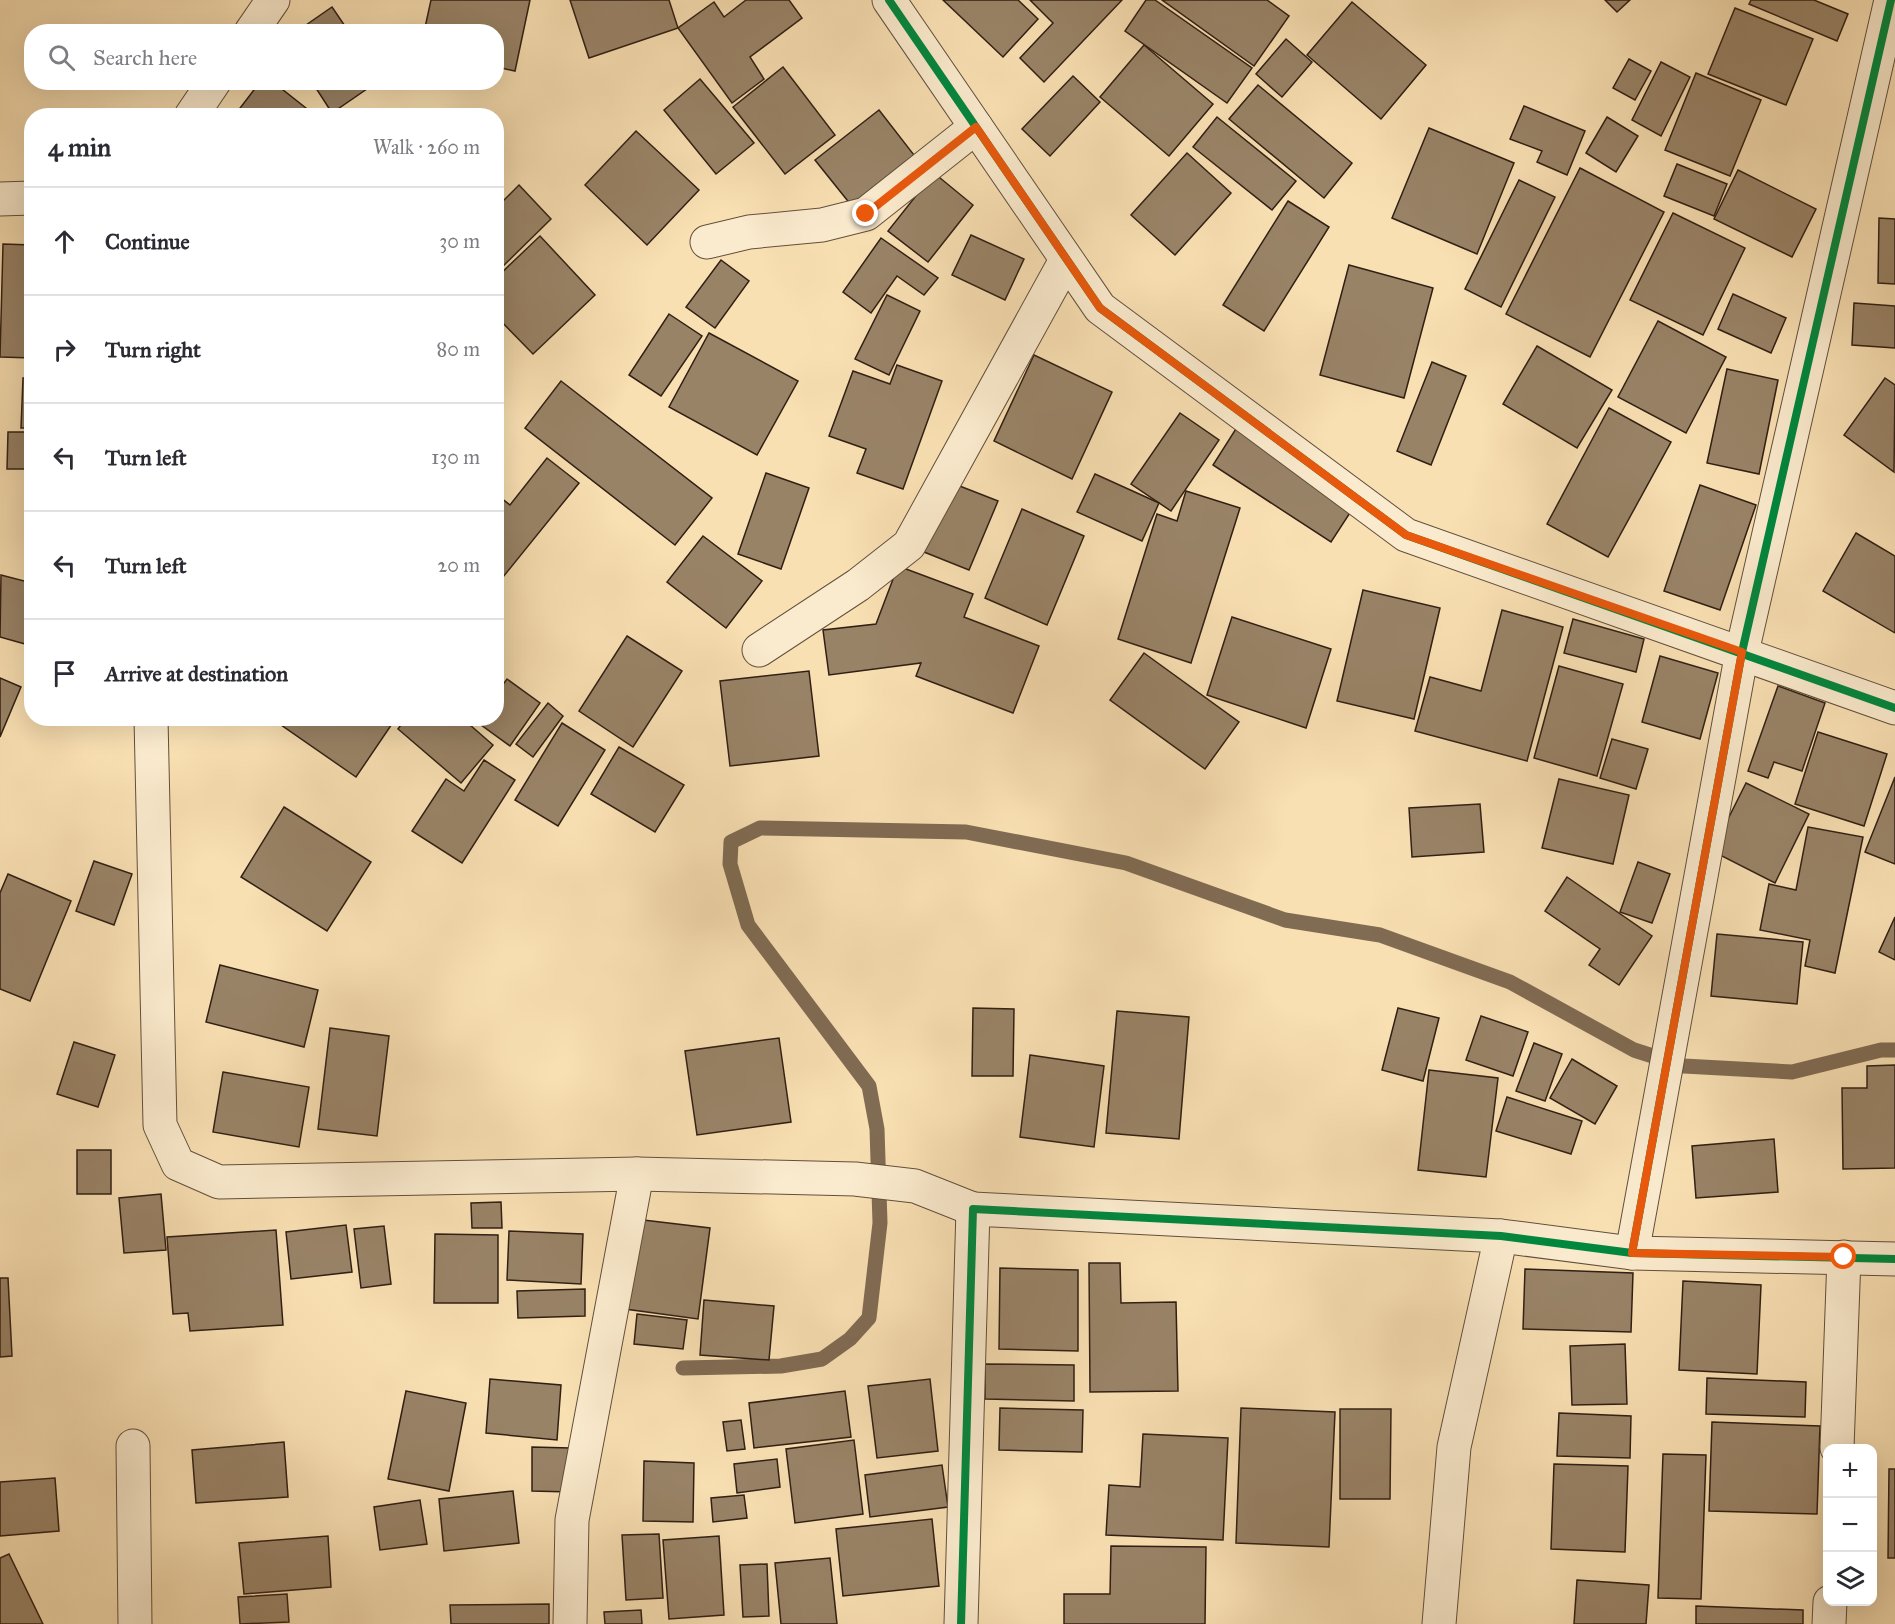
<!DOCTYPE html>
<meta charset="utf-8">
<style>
body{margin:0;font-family:"IM FELL Great Primer",serif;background:#f7f7f7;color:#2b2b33}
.controls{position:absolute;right:18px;bottom:18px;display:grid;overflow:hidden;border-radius:12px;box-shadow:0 6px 24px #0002}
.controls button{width:54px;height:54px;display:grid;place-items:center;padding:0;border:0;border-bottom:2px solid #e1e1e2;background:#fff;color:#2b2b33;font:30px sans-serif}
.stop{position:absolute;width:18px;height:18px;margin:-14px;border:4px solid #ea580c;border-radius:50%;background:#fff}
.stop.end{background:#ea580c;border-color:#fff;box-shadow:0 2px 6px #0008}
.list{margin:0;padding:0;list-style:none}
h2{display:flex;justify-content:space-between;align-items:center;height:78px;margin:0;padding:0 24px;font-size:26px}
h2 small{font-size:20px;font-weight:400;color:#7c7c81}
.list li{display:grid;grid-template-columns:39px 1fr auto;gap:18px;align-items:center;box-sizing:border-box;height:108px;padding:0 24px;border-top:2px solid #e1e1e2}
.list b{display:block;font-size:22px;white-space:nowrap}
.list em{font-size:20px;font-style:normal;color:#7c7c81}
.icon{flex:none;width:33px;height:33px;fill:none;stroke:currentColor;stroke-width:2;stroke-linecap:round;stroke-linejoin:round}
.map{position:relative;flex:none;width:1895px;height:1624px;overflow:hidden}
.search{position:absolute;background:#fff;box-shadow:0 6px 24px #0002;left:24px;top:24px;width:480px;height:66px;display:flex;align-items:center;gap:15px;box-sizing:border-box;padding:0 21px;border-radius:24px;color:#7c7c81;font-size:22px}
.panel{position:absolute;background:#fff;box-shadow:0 6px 24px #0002;left:24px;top:108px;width:480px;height:618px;border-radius:24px}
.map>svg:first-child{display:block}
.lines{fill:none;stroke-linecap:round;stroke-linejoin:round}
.stream{stroke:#806b53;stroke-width:15}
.building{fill:#998367;stroke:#301f14;stroke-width:1.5}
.minor-casing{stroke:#624f3c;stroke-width:35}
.tertiary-casing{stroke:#624f3c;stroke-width:35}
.minor{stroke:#fbebce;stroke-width:33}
.tertiary{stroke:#fbebce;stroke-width:33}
.cycleway-casing{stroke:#fbebce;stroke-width:11}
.cycleway{stroke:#00873e;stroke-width:8}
.route{stroke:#ea580c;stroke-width:8}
</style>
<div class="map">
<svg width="1895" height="1624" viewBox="0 0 1895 1624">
<rect width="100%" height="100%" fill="#f9e0b3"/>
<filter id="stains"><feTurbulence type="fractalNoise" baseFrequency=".00333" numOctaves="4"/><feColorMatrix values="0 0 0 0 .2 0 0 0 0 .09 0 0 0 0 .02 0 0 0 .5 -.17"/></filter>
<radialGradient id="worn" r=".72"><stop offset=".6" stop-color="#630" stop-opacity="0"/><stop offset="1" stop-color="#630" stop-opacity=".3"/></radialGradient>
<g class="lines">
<path class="stream" d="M 683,1368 L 781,1366 L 822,1359 L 850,1339 L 869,1318 L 880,1223 L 877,1129 L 869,1086 L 748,925 L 730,864 L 731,842 L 760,828 L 966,832 L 1126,863 L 1285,920 L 1380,935 L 1510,982 L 1634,1050 L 1684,1066 L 1792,1072 L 1881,1050 L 1895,1050"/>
</g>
<g class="building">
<path d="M 431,0 L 530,0 L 515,71 L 496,67 L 496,32 L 424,32 Z"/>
<path d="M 570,0 L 669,0 L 678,28 L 589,58 Z"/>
<path d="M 746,0 L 789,0 L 802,18 L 750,57 L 764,79 L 732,103 L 678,28 L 714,2 L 724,17 Z"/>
<path d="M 943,0 L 1018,0 L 1038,19 L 1003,57 Z"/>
<path d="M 1030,0 L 1122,0 L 1044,82 L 1020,58 L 1053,23 Z"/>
<path d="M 1146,0 L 1155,0 L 1252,68 L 1227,103 L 1125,31 Z"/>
<path d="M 1162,0 L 1267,0 L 1289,16 L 1254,66 Z"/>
<path d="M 1605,0 L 1630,0 L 1617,12 Z"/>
<path d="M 1751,0 L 1814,0 L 1848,14 L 1837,41 L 1749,4 Z"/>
<path d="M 1352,2 L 1426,65 L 1381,119 L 1307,55 Z"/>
<path d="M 332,7 L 349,32 L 296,32 Z"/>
<path d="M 1735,8 L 1813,39 L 1786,105 L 1708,74 Z"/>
<path d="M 1286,39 L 1312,62 L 1282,97 L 1256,74 Z"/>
<path d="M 1144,45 L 1213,104 L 1169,156 L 1100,97 Z"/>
<path d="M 1629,59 L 1651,71 L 1635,100 L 1613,88 Z"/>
<path d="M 1661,62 L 1690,77 L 1661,136 L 1632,120 Z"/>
<path d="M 783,67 L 835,135 L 785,174 L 733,107 Z"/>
<path d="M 1696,73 L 1761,100 L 1730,176 L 1665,150 Z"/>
<path d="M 1073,76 L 1100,102 L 1050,156 L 1022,129 Z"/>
<path d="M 700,79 L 754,143 L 716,174 L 664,110 Z"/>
<path d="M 260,82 L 273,82 L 316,116 L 234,116 Z"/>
<path d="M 312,82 L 377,82 L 332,113 Z"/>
<path d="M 1258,85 L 1352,163 L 1324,198 L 1229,119 Z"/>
<path d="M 1524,106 L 1585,131 L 1567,175 L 1537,162 L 1542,151 L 1510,139 Z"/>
<path d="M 879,110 L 914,155 L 851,205 L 815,160 Z"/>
<path d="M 1217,117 L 1296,181 L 1272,210 L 1193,147 Z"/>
<path d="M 1607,117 L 1638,136 L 1616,172 L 1586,153 Z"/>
<path d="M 1429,128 L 1514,163 L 1477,254 L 1392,218 Z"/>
<path d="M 636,131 L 699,190 L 647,245 L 585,185 Z"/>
<path d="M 1187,153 L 1231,193 L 1175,255 L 1131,215 Z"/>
<path d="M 1677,164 L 1727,184 L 1714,216 L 1664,196 Z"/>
<path d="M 1580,168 L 1664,212 L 1590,357 L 1506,314 Z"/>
<path d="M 1738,170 L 1816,209 L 1792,257 L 1714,219 Z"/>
<path d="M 934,173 L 973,205 L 928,262 L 888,231 Z"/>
<path d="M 1519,180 L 1555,197 L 1501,307 L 1465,289 Z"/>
<path d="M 519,185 L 551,219 L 496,273 L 496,208 Z"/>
<path d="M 1288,201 L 1329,227 L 1264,331 L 1223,305 Z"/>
<path d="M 1673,213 L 1745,248 L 1703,335 L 1630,300 Z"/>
<path d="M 1879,218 L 1895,219 L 1895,284 L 1878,283 Z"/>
<path d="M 971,235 L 1024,259 L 1005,300 L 952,275 Z"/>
<path d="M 540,236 L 595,295 L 533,354 L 496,316 L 496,278 Z"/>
<path d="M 881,238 L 938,278 L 924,295 L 897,276 L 871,313 L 843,292 Z"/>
<path d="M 3,244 L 32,245 L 32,358 L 0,357 Z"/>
<path d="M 721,260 L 749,281 L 715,328 L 686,307 Z"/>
<path d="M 1349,265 L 1433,288 L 1404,398 L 1320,375 Z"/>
<path d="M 1733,294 L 1786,318 L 1771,353 L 1718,329 Z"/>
<path d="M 887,295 L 920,311 L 889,375 L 855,359 Z"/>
<path d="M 1854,303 L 1895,306 L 1895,348 L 1852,345 Z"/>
<path d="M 669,314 L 702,336 L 661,396 L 629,375 Z"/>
<path d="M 1658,321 L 1726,357 L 1686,433 L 1618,397 Z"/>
<path d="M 709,333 L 798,381 L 757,455 L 669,407 Z"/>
<path d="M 1537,346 L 1612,390 L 1577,448 L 1503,404 Z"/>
<path d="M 1034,355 L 1112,392 L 1072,479 L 994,441 Z"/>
<path d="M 1432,362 L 1466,376 L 1431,465 L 1397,451 Z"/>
<path d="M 897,365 L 942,381 L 903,489 L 857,473 L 866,449 L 829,436 L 853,371 L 890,384 Z"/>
<path d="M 1727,369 L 1778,380 L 1759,474 L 1707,463 Z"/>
<path d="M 23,378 L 32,378 L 32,428 L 21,428 Z"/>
<path d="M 1885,378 L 1895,385 L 1894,472 L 1844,435 Z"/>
<path d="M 561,381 L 712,498 L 675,545 L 525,428 Z"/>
<path d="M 1609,408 L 1671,442 L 1608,557 L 1547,524 Z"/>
<path d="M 1180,413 L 1219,440 L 1171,511 L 1131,484 Z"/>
<path d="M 1239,424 L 1357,502 L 1331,542 L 1213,465 Z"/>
<path d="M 8,432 L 32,432 L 32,469 L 7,469 Z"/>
<path d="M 547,458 L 579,483 L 499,582 L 496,580 L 496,494 L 510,505 Z"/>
<path d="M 766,473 L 809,488 L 781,569 L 738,554 Z"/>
<path d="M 1095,474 L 1159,503 L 1142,541 L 1077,512 Z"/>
<path d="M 952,483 L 998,501 L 969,570 L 924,552 Z"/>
<path d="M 1700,485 L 1756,505 L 1720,610 L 1664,591 Z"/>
<path d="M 1186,491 L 1240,508 L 1191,663 L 1118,639 L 1157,514 L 1177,521 Z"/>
<path d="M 1022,509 L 1084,536 L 1047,625 L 985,598 Z"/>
<path d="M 1856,533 L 1895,556 L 1895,633 L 1823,591 Z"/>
<path d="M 703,536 L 762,581 L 726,628 L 667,582 Z"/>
<path d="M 898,566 L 973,594 L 964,617 L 1039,646 L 1013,713 L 916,676 L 921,663 L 829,675 L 823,630 L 876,624 Z"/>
<path d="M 1,575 L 32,583 L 32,646 L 0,637 Z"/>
<path d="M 1363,590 L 1440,608 L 1414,719 L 1337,701 Z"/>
<path d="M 1502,610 L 1563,627 L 1527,761 L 1415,731 L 1430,677 L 1481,691 Z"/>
<path d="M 1232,617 L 1331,649 L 1306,728 L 1207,695 Z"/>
<path d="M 1573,619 L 1644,639 L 1636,672 L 1564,653 Z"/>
<path d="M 627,636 L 682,671 L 633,747 L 579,711 Z"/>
<path d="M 1144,653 L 1239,722 L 1205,769 L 1110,700 Z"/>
<path d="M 1660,656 L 1718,673 L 1700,739 L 1642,722 Z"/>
<path d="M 1559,666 L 1623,684 L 1597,776 L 1534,758 Z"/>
<path d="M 809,671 L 819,756 L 730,766 L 720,681 Z"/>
<path d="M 0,678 L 21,687 L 0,737 Z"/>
<path d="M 507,679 L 540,703 L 510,746 L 477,722 L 479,718 L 496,718 L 496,694 Z"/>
<path d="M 1778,686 L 1825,703 L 1802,771 L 1774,762 L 1768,778 L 1748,771 Z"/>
<path d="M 548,703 L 563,716 L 533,757 L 516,744 Z"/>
<path d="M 271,718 L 396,718 L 356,777 Z"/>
<path d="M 406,718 L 462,718 L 493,745 L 461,783 L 398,729 Z"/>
<path d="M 562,723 L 605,750 L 558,826 L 515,800 Z"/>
<path d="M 1818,732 L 1887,754 L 1864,826 L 1795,804 Z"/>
<path d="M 1612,739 L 1648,749 L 1636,789 L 1600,778 Z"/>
<path d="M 619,747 L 684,785 L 655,832 L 591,794 Z"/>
<path d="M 484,760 L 515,780 L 462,863 L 412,831 L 446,779 L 464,791 Z"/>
<path d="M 1895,777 L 1895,864 L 1865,852 Z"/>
<path d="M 1559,779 L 1629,795 L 1613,864 L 1542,848 Z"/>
<path d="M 1746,783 L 1809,814 L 1775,883 L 1712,851 Z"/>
<path d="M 1480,804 L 1484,852 L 1412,857 L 1409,808 Z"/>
<path d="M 284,807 L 371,862 L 327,931 L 241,877 Z"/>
<path d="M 1808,827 L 1863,837 L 1835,973 L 1805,966 L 1810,940 L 1760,930 L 1769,884 L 1796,890 Z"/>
<path d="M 94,861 L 132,874 L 114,925 L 76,911 Z"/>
<path d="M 1638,862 L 1670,874 L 1652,923 L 1620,912 Z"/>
<path d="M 8,874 L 71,901 L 30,1001 L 0,989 L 0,893 Z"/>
<path d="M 1567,877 L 1652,936 L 1619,985 L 1589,965 L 1600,949 L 1545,911 Z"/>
<path d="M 1895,917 L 1895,960 L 1879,952 Z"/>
<path d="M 1717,934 L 1803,942 L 1797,1004 L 1711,996 Z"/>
<path d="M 220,965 L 318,990 L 304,1047 L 206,1022 Z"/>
<path d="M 973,1008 L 1014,1009 L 1013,1076 L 972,1076 Z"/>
<path d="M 1398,1008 L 1439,1018 L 1423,1081 L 1382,1070 Z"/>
<path d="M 1117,1011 L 1189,1017 L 1179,1139 L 1106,1133 Z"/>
<path d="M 1481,1016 L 1528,1032 L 1513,1076 L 1466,1060 Z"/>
<path d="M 330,1028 L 389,1036 L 377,1136 L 318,1129 Z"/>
<path d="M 779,1038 L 791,1122 L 697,1135 L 685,1051 Z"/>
<path d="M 74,1042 L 115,1055 L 98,1107 L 57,1094 Z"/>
<path d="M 1534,1043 L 1562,1054 L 1545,1101 L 1516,1091 Z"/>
<path d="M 1030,1055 L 1104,1066 L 1094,1147 L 1020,1137 Z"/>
<path d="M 1572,1059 L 1617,1086 L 1595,1124 L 1550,1098 Z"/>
<path d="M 1895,1065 L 1895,1168 L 1843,1169 L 1842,1088 L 1867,1088 L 1867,1066 Z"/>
<path d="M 1429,1070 L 1498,1078 L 1486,1177 L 1418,1170 Z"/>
<path d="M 223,1072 L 309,1087 L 299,1147 L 213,1132 Z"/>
<path d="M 1507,1097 L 1582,1121 L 1571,1154 L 1496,1131 Z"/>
<path d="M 1774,1139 L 1778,1192 L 1696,1198 L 1692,1146 Z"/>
<rect x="77" y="1150" width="34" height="44"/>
<path d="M 161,1194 L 166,1250 L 124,1253 L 119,1198 Z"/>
<path d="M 501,1202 L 502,1228 L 472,1228 L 471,1203 Z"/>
<path d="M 635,1219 L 710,1228 L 698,1319 L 625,1309 Z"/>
<path d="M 346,1225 L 352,1272 L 291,1279 L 286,1232 Z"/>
<path d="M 384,1226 L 391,1284 L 361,1288 L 354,1229 Z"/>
<path d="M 276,1230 L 283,1325 L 190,1331 L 188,1313 L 173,1314 L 167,1237 Z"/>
<path d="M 509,1231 L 583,1234 L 581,1284 L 507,1280 Z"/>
<path d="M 435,1234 L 498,1235 L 498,1303 L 434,1303 Z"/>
<path d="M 1089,1263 L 1120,1263 L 1121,1303 L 1176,1302 L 1178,1391 L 1090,1392 Z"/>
<path d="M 1000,1268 L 1078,1270 L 1078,1351 L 999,1349 Z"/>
<path d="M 1525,1269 L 1633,1273 L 1631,1332 L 1523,1329 Z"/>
<path d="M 0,1278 L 8,1278 L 12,1356 L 0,1357 Z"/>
<path d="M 1683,1281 L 1761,1285 L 1757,1374 L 1679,1370 Z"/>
<path d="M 585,1289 L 585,1316 L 518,1318 L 517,1291 Z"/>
<path d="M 704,1300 L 774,1306 L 769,1360 L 700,1355 Z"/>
<path d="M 637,1314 L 687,1320 L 683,1349 L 634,1344 Z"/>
<path d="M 1625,1344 L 1627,1404 L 1572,1405 L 1570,1346 Z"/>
<path d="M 985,1364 L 1074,1365 L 1074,1401 L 985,1399 Z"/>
<path d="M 1707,1378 L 1806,1382 L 1805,1417 L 1706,1414 Z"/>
<path d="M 490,1379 L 561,1385 L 557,1440 L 486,1433 Z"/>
<path d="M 930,1379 L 938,1451 L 877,1458 L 868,1386 Z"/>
<path d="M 406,1391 L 466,1403 L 449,1491 L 388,1479 Z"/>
<path d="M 845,1391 L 851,1437 L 754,1448 L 749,1403 Z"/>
<path d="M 1000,1408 L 1083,1410 L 1082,1452 L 999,1450 Z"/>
<path d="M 1241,1408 L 1335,1412 L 1329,1547 L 1236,1543 Z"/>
<path d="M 1340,1409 L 1391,1409 L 1390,1499 L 1340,1499 Z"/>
<path d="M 1559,1413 L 1631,1416 L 1630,1458 L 1557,1456 Z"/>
<path d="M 741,1420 L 745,1449 L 727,1451 L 723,1422 Z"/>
<path d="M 1712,1422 L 1820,1426 L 1817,1514 L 1709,1511 Z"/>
<path d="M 1143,1434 L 1228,1438 L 1223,1540 L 1106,1535 L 1109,1485 L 1140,1487 Z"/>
<path d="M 854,1440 L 863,1514 L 795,1523 L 786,1449 Z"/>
<path d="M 284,1442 L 288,1497 L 196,1503 L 192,1450 Z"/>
<path d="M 532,1447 L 570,1448 L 570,1492 L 532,1491 Z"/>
<path d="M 1663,1454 L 1706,1455 L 1701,1599 L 1658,1598 Z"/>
<path d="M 777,1459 L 780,1487 L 737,1493 L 734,1464 Z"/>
<path d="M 644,1461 L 694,1463 L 693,1522 L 643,1521 Z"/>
<path d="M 1554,1464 L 1628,1466 L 1625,1552 L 1551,1549 Z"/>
<path d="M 942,1465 L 948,1507 L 870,1517 L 865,1475 Z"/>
<path d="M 1889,1469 L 1895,1469 L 1895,1558 L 1888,1558 Z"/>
<path d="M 55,1478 L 59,1531 L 0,1536 L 0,1482 Z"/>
<path d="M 513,1491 L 519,1543 L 444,1551 L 439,1499 Z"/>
<path d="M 744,1495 L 747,1518 L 713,1522 L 711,1498 Z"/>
<path d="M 420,1500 L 427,1544 L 380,1550 L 374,1507 Z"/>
<path d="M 932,1519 L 939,1586 L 843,1596 L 836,1529 Z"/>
<path d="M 659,1534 L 663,1598 L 626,1600 L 622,1535 Z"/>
<path d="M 328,1536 L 331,1587 L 244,1594 L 239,1543 Z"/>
<path d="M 719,1536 L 724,1615 L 669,1619 L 663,1540 Z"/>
<path d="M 1111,1546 L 1206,1547 L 1205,1624 L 1064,1624 L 1064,1594 L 1110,1594 Z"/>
<path d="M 9,1554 L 43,1624 L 0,1624 L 0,1558 Z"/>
<path d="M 830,1558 L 837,1624 L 781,1624 L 775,1563 Z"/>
<path d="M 767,1564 L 769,1616 L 743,1617 L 740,1565 Z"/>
<path d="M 1577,1580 L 1649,1585 L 1646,1624 L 1574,1624 Z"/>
<path d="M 287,1594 L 289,1622 L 240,1624 L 238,1597 Z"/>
<path d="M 549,1604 L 549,1624 L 451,1624 L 450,1605 Z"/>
<path d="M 1696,1606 L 1803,1610 L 1803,1624 L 1696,1624 Z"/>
<path d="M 641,1610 L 642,1624 L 605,1624 L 604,1612 Z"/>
</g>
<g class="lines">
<defs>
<g id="minor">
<path d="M 251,32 L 273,0"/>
<path d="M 191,116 L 214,82"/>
<path d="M 0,199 L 32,198"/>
<path d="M 707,242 L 749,232 L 822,225 L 866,214 L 976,127"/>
<path d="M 759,650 L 858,585 L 909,545 L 1066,260"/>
<path d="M 151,718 L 160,1125 L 178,1164 L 219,1182 L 637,1174 L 855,1179 L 915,1186 L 973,1209"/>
<path d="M 1632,1253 L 1742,652 L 1891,0"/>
<path d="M 133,1446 L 135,1624"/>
<path d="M 1837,1448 L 1844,1257"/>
<path d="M 570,1624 L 572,1520 L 637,1174"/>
<path d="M 961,1624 L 973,1209 L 1501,1236 L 1632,1253 L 1895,1259"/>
<path d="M 1439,1624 L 1454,1447 L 1501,1236"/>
<path d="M 1829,1624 L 1830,1602"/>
</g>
<path id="tertiary" d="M 889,0 L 1100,308 L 1406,535 L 1895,708"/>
</defs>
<use href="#minor" class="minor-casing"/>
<use href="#tertiary" class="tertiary-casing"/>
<use href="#minor" class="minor"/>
<use href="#tertiary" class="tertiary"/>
<defs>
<g id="cycleway">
<path d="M 889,0 L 1100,308 L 1406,535 L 1895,708"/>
<path d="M 1632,1253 L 1742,652 L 1891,0"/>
<path d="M 961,1624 L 973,1209 L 1501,1236 L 1632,1253 L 1895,1259"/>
</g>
</defs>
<use href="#cycleway" class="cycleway-casing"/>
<use href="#cycleway" class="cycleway"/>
</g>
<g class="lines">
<path class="route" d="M 866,214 L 976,127 L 1100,308 L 1406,535 L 1742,652 L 1632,1253 L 1844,1257"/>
</g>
<rect width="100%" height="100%" filter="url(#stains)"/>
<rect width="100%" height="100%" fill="url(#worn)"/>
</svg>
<div class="controls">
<button>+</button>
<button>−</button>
<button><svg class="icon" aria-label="layers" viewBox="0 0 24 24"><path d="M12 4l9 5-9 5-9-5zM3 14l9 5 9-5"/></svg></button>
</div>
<div class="stop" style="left:1844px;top:1257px"></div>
<div class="stop end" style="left:866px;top:214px"></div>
<div class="search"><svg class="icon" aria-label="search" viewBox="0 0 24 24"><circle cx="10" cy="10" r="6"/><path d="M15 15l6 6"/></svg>Search here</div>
<section class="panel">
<h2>4 min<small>Walk · 260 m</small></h2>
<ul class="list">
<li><svg class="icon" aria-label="ahead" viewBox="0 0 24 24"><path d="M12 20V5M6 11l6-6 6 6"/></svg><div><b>Continue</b></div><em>30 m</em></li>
<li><svg class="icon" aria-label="right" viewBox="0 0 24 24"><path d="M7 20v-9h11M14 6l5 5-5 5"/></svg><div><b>Turn right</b></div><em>80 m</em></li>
<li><svg class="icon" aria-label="left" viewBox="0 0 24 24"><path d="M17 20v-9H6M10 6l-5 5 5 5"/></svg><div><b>Turn left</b></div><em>130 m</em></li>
<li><svg class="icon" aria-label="left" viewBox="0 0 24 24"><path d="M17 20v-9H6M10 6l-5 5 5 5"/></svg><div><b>Turn left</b></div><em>20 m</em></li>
<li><svg class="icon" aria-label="arrive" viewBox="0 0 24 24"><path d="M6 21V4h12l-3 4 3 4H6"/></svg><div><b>Arrive at destination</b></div></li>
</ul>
</section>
</div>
